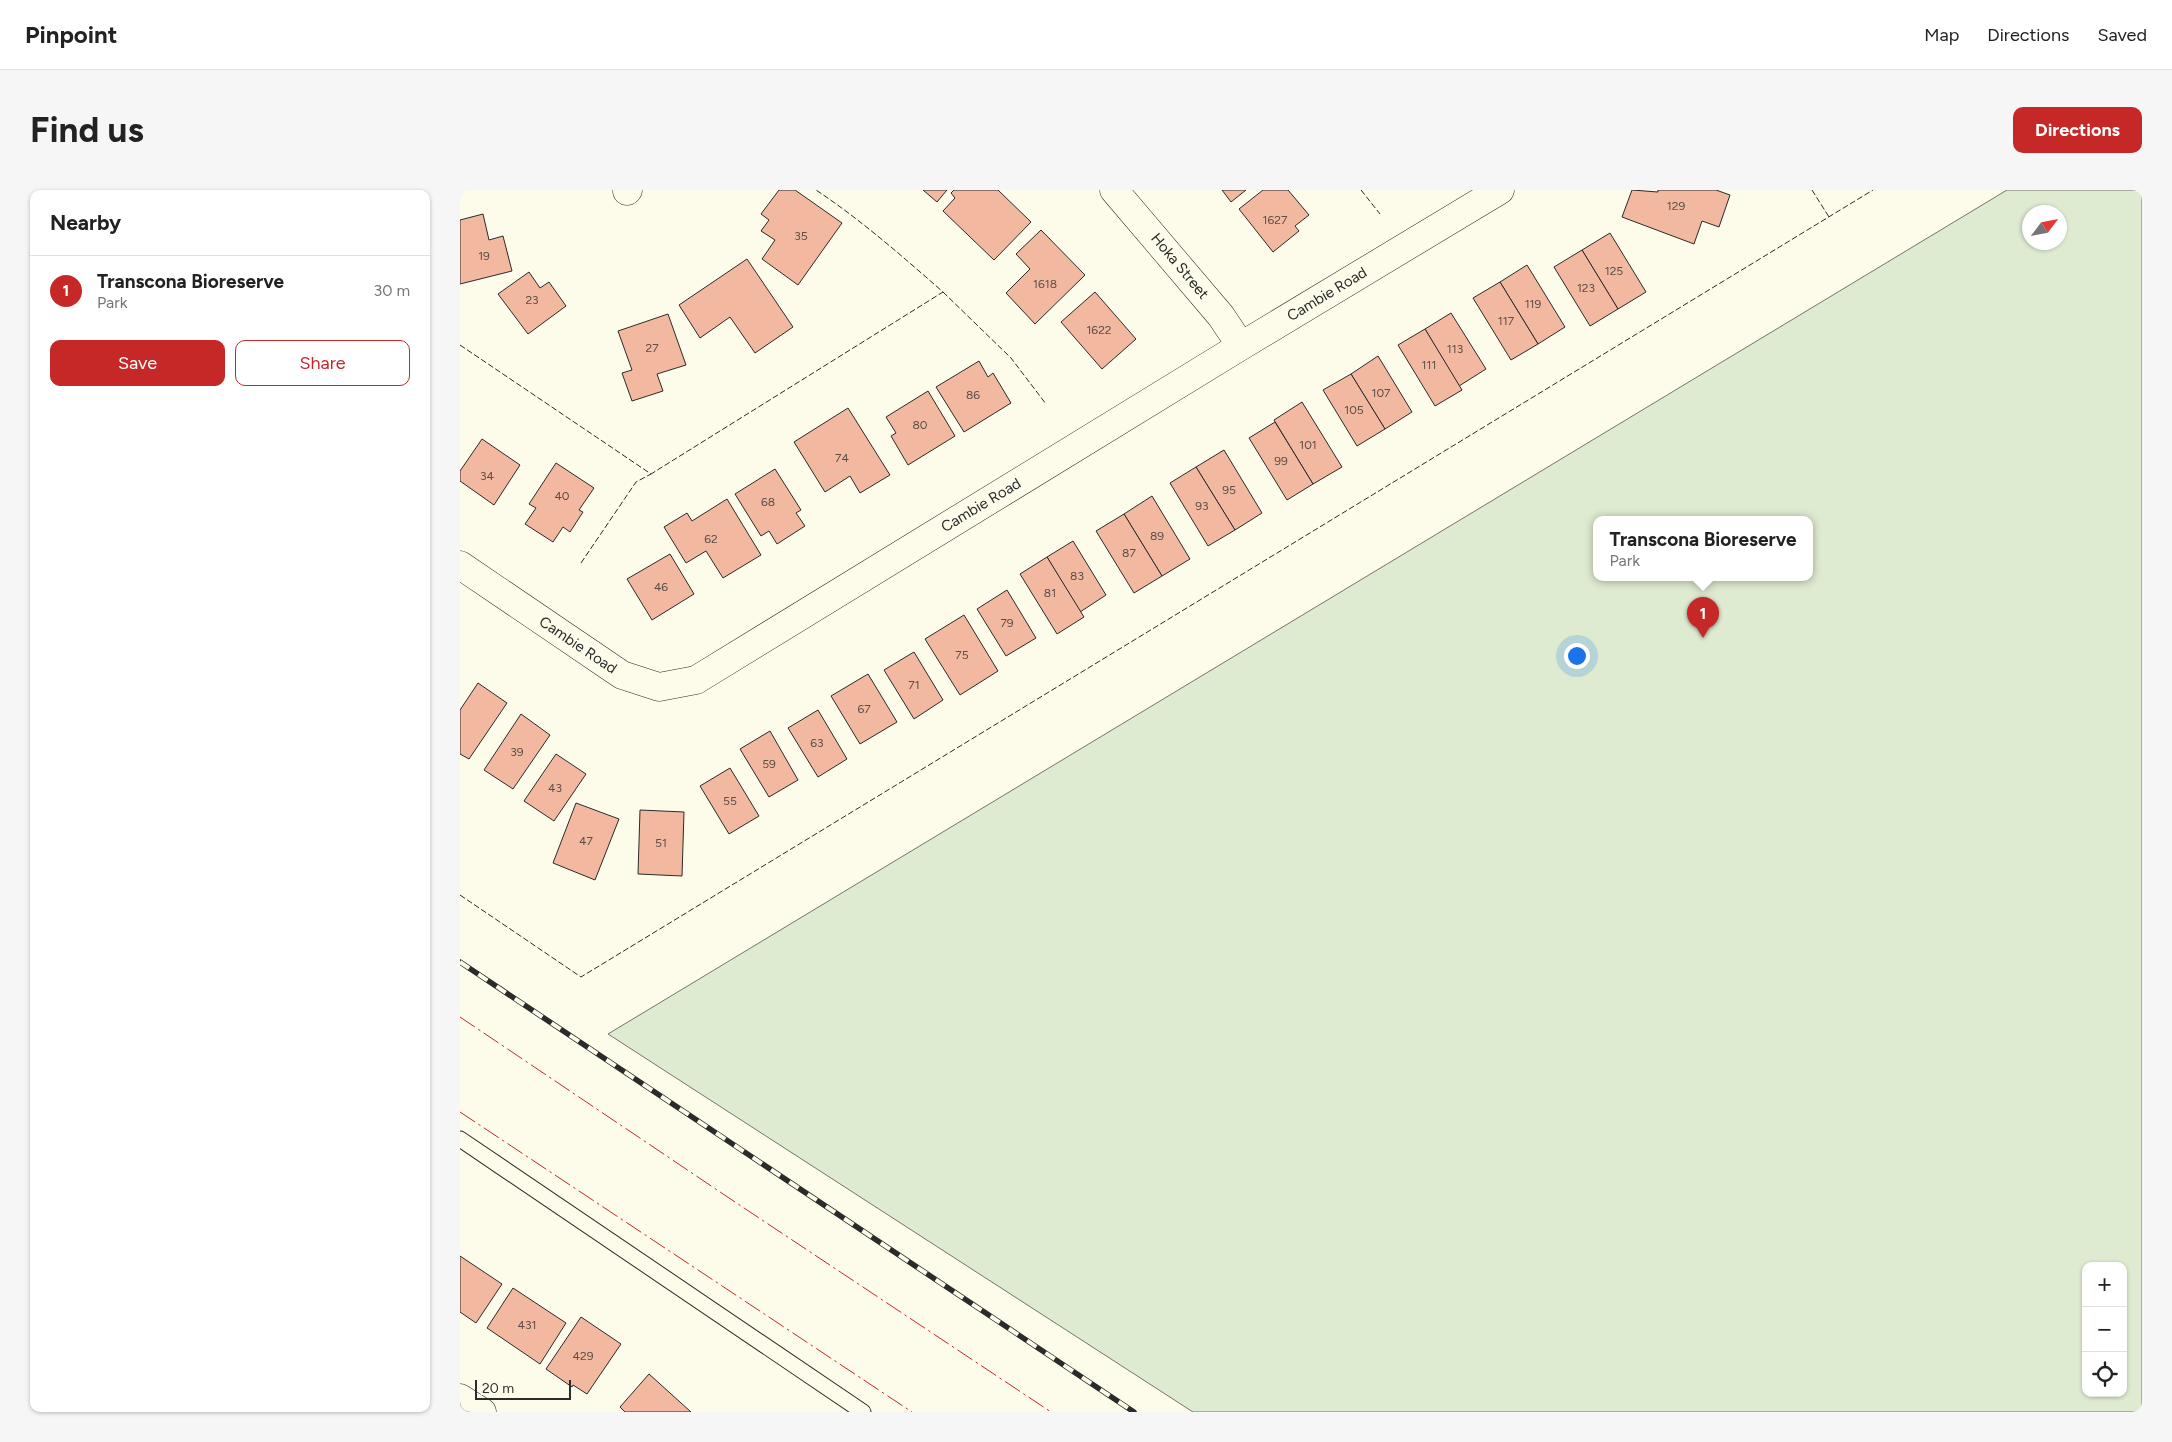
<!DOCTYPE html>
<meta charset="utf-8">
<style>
body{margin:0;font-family:Figtree,sans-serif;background:#f6f6f6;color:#222}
.controls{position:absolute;right:15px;bottom:15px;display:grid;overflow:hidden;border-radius:10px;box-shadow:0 1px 4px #0004}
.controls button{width:45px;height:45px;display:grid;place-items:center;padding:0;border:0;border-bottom:1px solid #e0e0e0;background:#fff;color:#222;font:25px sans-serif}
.compass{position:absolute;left:1562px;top:15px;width:45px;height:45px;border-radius:50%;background:#fff;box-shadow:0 1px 4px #0004;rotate:58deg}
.scale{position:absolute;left:15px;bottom:12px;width:96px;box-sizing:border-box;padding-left:5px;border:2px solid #2b2b2b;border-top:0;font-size:14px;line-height:18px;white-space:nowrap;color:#2b2b2b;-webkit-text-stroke:4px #fdfbea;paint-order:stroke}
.you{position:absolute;left:1116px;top:465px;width:18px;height:18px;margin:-12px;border:4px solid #fff;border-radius:50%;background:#1a73e8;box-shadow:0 0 0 8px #1a73e833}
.badge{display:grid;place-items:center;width:32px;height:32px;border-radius:50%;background:#c62828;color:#fff;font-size:16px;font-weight:700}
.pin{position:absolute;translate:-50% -41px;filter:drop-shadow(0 1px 2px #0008)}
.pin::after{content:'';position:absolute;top:26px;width:18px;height:15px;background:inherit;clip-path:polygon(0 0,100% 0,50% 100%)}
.popup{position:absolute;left:1133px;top:326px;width:220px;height:65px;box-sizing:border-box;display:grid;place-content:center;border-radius:10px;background:#fff;filter:drop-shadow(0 1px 4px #0005);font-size:16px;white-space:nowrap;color:#767676}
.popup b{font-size:19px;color:#222}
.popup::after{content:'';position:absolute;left:50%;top:100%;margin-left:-10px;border:10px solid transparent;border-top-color:#fff}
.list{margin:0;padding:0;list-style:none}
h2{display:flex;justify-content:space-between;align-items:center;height:65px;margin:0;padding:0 20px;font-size:21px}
h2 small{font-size:16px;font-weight:400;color:#767676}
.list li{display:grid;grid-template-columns:32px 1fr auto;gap:15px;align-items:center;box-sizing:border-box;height:70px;padding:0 20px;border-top:1px solid #e0e0e0}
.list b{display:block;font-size:19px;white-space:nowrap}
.list p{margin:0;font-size:16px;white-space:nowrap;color:#767676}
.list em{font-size:16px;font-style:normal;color:#767676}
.actions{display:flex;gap:10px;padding:15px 20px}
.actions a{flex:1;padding:11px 0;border:1px solid #c62828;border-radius:10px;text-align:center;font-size:18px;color:#c62828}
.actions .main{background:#c62828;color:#fff}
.icon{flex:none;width:28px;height:28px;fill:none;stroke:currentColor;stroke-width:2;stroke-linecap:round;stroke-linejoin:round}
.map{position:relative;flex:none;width:1682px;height:1222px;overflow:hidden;border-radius:10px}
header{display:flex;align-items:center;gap:30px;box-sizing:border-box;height:70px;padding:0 25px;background:#fff;border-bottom:1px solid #e0e0e0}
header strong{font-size:24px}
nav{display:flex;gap:28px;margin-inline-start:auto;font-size:18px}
.intro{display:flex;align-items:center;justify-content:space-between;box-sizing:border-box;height:120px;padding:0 30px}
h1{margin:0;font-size:35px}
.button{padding:12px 22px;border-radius:10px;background:#c62828;color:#fff;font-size:18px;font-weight:700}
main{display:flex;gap:30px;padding:0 30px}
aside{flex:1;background:#fff;border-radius:10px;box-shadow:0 1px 4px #0004}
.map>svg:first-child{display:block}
.green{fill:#deebd1;stroke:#74746e;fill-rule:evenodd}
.building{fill:#f2b8a0;stroke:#2b2b2b}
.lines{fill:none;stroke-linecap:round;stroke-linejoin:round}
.service-casing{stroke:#2b2b2b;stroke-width:17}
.minor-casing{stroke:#2b2b2b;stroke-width:29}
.service{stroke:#fdfbea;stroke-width:15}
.minor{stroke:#fdfbea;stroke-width:28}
.rail-casing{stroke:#2b2b2b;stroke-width:5.5}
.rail{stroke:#fdfbea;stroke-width:4;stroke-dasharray:11;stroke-linecap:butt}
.fence{stroke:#2b2b2b;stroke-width:1;stroke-dasharray:6 2.5;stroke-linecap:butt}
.power{stroke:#c62828;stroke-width:1;stroke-dasharray:18 4 2.5 4;stroke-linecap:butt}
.labels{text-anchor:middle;stroke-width:4;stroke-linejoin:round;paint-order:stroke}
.number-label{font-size:12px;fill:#5d4e48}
.street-label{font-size:15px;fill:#2b2b2b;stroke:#fdfbea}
</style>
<header>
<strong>Pinpoint</strong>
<nav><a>Map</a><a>Directions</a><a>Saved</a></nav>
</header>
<div class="intro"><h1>Find us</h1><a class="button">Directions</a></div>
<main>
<aside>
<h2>Nearby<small></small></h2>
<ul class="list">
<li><span class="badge">1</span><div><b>Transcona Bioreserve</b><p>Park</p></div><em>30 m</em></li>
</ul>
<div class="actions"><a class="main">Save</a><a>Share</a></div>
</aside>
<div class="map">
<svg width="1682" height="1222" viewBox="0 0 1682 1222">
<rect width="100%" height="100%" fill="#fdfbea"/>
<path class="green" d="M 1547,0 L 1682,0 L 1682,1222 L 733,1222 L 148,844 ZM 1570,22 L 1600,22 L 1600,52 L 1570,52 ZM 1137,329 L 1349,329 L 1349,387 L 1137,387 ZM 1626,1076 L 1663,1076 L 1663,1203 L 1626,1203 Z"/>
<g class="building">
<path d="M 319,0 L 335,0 L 382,33 L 338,95 L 302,69 L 315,50 L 301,41 L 309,30 L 301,24 Z"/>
<path d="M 463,0 L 487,0 L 477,12 Z"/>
<path d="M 494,0 L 538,0 L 571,32 L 534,70 L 483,21 L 495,8 L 491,3 Z"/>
<path d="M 762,0 L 786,0 L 771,12 Z"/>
<path d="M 803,0 L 828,0 L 849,25 L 835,36 L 839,41 L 813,62 L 779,19 Z"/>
<path d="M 1172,0 L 1198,2 L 1198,0 L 1256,0 L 1270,5 L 1259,37 L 1242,31 L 1234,54 L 1162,27 Z"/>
<path d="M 23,24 L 29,50 L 43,46 L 52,81 L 0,94 L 0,30 Z"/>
<path d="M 581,40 L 625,85 L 575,134 L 546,103 L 570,79 L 556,64 Z"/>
<path d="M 1150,43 L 1186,102 L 1158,119 L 1122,60 Z"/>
<path d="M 1122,60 L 1158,119 L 1130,136 L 1094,77 Z"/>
<path d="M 287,69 L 333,137 L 295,163 L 270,127 L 240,148 L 219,115 Z"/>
<path d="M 1067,75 L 1105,137 L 1078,154 L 1040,92 Z"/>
<path d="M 69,82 L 80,98 L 89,92 L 106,116 L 68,144 L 38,104 Z"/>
<path d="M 1040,92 L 1078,154 L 1051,170 L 1013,108 Z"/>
<path d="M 635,102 L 676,149 L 642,179 L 601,132 Z"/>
<path d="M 991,123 L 1026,179 L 999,196 L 965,139 Z"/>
<path d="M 208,124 L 226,175 L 197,184 L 203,201 L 172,211 L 162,183 L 172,180 L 158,141 Z"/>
<path d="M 965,139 L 1002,200 L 975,216 L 938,155 Z"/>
<path d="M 918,166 L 952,222 L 925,239 L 891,184 Z"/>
<path d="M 519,171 L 528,187 L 533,183 L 551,213 L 504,242 L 476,197 Z"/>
<path d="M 891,184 L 925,239 L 897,256 L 863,200 Z"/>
<path d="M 468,201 L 495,246 L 448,275 L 431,246 L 436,243 L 426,227 Z"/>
<path d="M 842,212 L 882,277 L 853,294 L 814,230 Z"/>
<path d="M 388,218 L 430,285 L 400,303 L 390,286 L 365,302 L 334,252 Z"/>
<path d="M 815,232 L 853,294 L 827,310 L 789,248 Z"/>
<path d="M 22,249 L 60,275 L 34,315 L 0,291 L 0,281 Z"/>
<path d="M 764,260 L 802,323 L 775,340 L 736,277 Z"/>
<path d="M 96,273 L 134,298 L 119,320 L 123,322 L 110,342 L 103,337 L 93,352 L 65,334 L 76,318 L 69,314 Z"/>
<path d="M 736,277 L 775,340 L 748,356 L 710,293 Z"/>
<path d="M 315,279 L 341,320 L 336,323 L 345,336 L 317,354 L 309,341 L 301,346 L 275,304 Z"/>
<path d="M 692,306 L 730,369 L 702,386 L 664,324 Z"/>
<path d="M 267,309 L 301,365 L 263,388 L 246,361 L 226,373 L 204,337 L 227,323 L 232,331 Z"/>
<path d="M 664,324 L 702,386 L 674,403 L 636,341 Z"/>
<path d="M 613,351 L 646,405 L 620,422 L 587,367 Z"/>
<path d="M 210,364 L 234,404 L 192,430 L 167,389 Z"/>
<path d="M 587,367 L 624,427 L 597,444 L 560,384 Z"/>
<path d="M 547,400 L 576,448 L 546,466 L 517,419 Z"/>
<path d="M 504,425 L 538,481 L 500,505 L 465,449 Z"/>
<path d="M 454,462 L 483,510 L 454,529 L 424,480 Z"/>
<path d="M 408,484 L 437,532 L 400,554 L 371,506 Z"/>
<path d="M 18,493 L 47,513 L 9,569 L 0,564 L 0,520 Z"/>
<path d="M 358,520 L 387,569 L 358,587 L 328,538 Z"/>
<path d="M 61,524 L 90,545 L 53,599 L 24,580 Z"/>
<path d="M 310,541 L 338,590 L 309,607 L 280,559 Z"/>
<path d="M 96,564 L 126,584 L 94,631 L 64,611 Z"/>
<path d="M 270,578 L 299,626 L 269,644 L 240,596 Z"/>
<path d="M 116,613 L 159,629 L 135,690 L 93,673 Z"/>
<path d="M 180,620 L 224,622 L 222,686 L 178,684 Z"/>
<path d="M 0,1066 L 42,1094 L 16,1133 L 0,1122 Z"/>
<path d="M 53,1098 L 106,1133 L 80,1174 L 27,1138 Z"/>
<path d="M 121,1127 L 161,1154 L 127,1204 L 113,1195 L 112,1197 L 86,1179 Z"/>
<path d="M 189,1184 L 231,1222 L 165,1222 L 160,1217 Z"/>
</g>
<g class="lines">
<defs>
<path id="service" d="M 0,949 L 403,1222"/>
<g id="minor">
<path d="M 654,0 L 761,126 L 781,156"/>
<path d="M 167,1 L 168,0"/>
<path d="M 0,375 L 162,485 L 199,497 L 236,490 L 781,156 L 1040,0"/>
<path d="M 0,1208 L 22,1222"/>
</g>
</defs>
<use href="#service" class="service-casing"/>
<use href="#minor" class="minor-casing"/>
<use href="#service" class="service"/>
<use href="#minor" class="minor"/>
<defs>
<path id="rail" d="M 0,772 L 674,1222"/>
</defs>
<use href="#rail" class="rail-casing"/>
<use href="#rail" class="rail"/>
<g class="fence">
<path d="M 901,0 L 920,24"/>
<path d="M 1352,0 L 1369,27"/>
<path d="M 483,102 L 551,168 L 586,214"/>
<path d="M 0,155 L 191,284 L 483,102 C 442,66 401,30 356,0"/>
<path d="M 121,373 L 176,292 L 191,284"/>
<path d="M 0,705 L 121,787 L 1413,0"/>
</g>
<g class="power">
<path d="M 0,827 L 275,1012 L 591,1222"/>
<path d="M 0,922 L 452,1222"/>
</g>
</g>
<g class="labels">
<g class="number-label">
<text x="1216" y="20">129</text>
<text x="815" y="34">1627</text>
<text x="341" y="50">35</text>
<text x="24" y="70">19</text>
<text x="1154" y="85">125</text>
<text x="585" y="98">1618</text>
<text x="1126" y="102">123</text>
<text x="72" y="114">23</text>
<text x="1073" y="118">119</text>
<text x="1046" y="135">117</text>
<text x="639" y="144">1622</text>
<text x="192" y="162">27</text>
<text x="995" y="163">113</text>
<text x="969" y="179">111</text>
<text x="921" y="207">107</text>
<text x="513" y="209">86</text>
<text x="894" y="224">105</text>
<text x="460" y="239">80</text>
<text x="848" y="259">101</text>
<text x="382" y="272">74</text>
<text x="821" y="275">99</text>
<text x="27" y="290">34</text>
<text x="769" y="304">95</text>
<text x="102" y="310">40</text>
<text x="308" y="316">68</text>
<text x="742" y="320">93</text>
<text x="697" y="350">89</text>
<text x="251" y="353">62</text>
<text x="669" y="367">87</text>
<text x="617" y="390">83</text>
<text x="201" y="401">46</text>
<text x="590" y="407">81</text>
<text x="547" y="437">79</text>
<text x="502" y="469">75</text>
<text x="454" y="499">71</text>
<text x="404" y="523">67</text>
<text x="357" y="557">63</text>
<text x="57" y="566">39</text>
<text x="309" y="578">59</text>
<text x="95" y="602">43</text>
<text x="270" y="615">55</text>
<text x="126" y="655">47</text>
<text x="201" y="657">51</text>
<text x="67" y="1139">431</text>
<text x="123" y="1170">429</text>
</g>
<g class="street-label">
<text transform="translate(720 76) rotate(50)" y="5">Hoka Street</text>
<text transform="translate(867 104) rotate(-31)" y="5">Cambie Road</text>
<text transform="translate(521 315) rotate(-31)" y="5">Cambie Road</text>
<text transform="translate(118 455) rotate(34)" y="5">Cambie Road</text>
</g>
</g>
</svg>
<div class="controls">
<button>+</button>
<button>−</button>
<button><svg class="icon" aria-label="locate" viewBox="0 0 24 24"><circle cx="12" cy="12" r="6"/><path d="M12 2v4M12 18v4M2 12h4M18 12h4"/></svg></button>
</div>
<svg class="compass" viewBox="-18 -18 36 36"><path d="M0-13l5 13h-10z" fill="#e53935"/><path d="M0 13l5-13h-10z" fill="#767676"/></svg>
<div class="scale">20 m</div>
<div class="you"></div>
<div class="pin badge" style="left:1243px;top:448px">1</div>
<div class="popup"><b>Transcona Bioreserve</b>Park</div>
</div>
</main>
